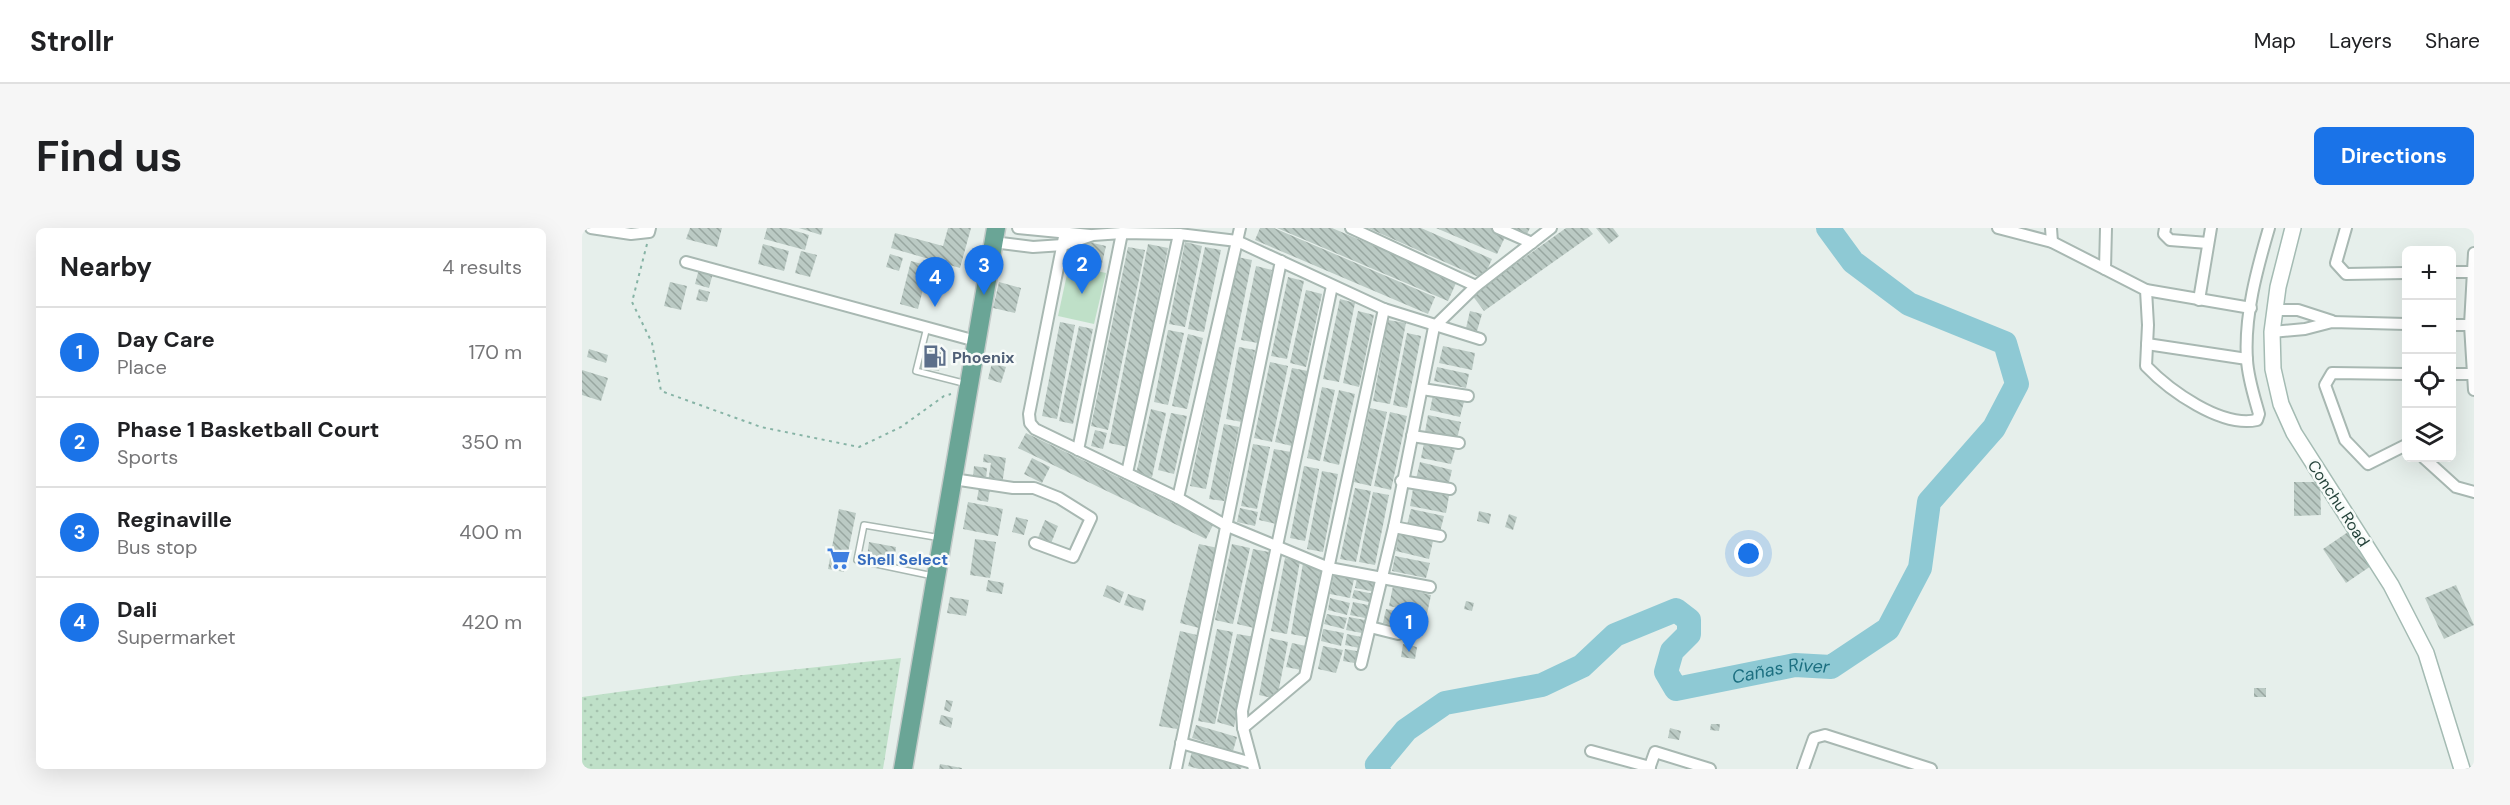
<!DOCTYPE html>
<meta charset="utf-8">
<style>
body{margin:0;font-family:"DM Sans",sans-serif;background:#f6f6f6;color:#202124}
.controls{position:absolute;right:18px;top:18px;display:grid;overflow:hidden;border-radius:9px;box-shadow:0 6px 24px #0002}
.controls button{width:54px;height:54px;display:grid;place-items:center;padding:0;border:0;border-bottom:2px solid #e0e0e0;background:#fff;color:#202124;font:30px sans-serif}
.you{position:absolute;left:1167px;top:326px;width:21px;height:21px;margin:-15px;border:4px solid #fff;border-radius:50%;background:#1a73e8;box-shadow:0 0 0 9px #1a73e833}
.badge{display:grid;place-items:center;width:39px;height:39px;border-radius:50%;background:#1a73e8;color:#fff;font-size:20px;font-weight:700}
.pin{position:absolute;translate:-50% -50px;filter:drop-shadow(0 2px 3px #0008)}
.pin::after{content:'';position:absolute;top:32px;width:21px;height:18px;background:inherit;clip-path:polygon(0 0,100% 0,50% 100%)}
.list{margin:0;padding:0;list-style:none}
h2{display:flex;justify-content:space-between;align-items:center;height:78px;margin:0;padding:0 24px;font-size:26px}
h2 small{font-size:20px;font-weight:400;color:#757577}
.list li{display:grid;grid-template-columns:39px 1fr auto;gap:18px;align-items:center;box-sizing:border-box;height:90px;padding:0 24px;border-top:2px solid #e0e0e0}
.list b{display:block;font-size:22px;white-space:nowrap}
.list p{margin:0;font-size:20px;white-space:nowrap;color:#757577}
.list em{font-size:20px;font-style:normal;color:#757577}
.icon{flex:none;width:33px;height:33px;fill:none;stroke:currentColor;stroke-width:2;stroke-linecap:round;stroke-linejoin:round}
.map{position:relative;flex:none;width:1892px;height:541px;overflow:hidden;border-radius:9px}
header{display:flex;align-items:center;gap:36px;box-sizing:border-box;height:84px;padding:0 30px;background:#fff;border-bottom:2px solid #e0e0e0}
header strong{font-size:28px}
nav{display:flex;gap:33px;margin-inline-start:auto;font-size:21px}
.intro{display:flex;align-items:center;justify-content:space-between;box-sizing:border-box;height:144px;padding:0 36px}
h1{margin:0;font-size:42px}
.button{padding:15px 27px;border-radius:9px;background:#1a73e8;color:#fff;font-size:21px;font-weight:700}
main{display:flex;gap:36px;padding:0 36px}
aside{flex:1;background:#fff;border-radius:9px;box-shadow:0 6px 24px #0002}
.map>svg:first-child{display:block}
.grass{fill:url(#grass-dots)}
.park{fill:#bfe0c8}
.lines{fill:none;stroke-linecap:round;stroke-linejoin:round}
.river{stroke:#8ec9d4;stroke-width:24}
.building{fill:url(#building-back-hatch)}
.lane-casing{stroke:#a8b8b2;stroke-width:8}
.street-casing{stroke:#a8b8b2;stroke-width:14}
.secondary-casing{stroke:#a4bbb3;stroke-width:18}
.primary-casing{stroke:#c2cac8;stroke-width:21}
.path{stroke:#86b3a5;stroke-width:2;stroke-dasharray:3 4.5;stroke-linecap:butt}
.lane{stroke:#fff;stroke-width:5}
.street{stroke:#fff;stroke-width:10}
.secondary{stroke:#fff;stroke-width:15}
.primary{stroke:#6aa596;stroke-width:18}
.labels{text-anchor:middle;stroke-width:5;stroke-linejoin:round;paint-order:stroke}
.service-label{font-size:16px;font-weight:bold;fill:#4e5e75;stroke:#f7fbf9;text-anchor:start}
.street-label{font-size:16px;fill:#24423a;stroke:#f7fbf9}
.shop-label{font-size:16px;font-weight:bold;fill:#366cbe;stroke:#f7fbf9;text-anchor:start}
.water-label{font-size:18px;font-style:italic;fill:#1c6f80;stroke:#f7fbf9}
</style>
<header>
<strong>Strollr</strong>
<nav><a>Map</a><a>Layers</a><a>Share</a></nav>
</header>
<div class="intro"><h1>Find us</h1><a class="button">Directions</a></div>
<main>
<aside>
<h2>Nearby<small>4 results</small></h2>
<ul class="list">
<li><span class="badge">1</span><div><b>Day Care</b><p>Place</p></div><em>170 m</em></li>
<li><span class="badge">2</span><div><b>Phase 1 Basketball Court</b><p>Sports</p></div><em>350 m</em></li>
<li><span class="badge">3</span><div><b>Reginaville</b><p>Bus stop</p></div><em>400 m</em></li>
<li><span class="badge">4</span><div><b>Dali</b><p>Supermarket</p></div><em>420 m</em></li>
</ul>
</aside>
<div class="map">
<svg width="1892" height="541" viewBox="0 0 1892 541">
<defs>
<pattern id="grass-dots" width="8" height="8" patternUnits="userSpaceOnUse" patternTransform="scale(1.5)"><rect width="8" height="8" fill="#bfe0c8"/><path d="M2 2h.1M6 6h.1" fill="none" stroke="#a4c1ad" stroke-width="1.8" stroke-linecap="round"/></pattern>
<pattern id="building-back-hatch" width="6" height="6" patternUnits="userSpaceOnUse" patternTransform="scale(1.5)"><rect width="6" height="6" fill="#bbcac4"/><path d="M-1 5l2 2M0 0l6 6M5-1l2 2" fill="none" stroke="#98a6a0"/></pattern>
</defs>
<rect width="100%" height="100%" fill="#e6efeb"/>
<path class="grass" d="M 319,430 L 301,541 L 0,541 L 0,469 L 152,448 Z"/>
<path class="park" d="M 487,37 L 524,45 L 512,96 L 476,88 Z"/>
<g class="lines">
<path class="river" id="s1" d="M 797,541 L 795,537 L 824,502 L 863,475 L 960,457 L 1000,438 L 1033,407 L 1094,382 L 1107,392 L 1107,406 L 1090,423 L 1084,444 L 1094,461 L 1213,437 L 1249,439 L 1306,401 L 1338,340 L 1347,274 L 1412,200 L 1435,156 L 1423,115 L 1327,76 L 1271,34 L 1246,0"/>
</g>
<g class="building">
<path d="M 108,0 L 140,0 L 135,19 L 104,11 Z"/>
<path d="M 185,0 L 204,0 L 227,7 L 223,22 L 182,11 Z"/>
<path d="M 217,0 L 241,0 L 239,7 Z"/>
<path d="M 366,0 L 389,0 L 378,40 L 309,20 L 313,5 L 361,18 Z"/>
<path d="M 678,0 L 692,0 L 853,69 L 846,86 L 673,12 Z"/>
<path d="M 695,0 L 750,0 L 875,53 L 866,73 Z"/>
<path d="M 786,0 L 839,0 L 910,31 L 901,51 Z"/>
<path d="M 854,0 L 908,0 L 924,7 L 915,26 Z"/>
<path d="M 931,0 L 948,0 L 945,6 Z"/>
<path d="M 984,0 L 1006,0 L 1011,6 L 902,83 L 890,67 Z"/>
<path d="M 1014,0 L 1031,0 L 1037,8 L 1027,16 Z"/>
<path d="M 502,13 L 524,18 L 519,40 L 497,36 Z"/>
<path d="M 603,14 L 620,18 L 603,99 L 587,96 Z"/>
<path d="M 181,16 L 207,23 L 202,43 L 176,36 Z"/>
<path d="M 566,16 L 586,20 L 546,219 L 527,215 Z"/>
<path d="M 546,19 L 563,22 L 526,202 L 509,198 Z"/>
<path d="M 623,19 L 639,22 L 622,104 L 606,101 Z"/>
<path d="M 219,23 L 235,27 L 228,49 L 213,45 Z"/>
<path d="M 308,26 L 321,30 L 317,43 L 304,39 Z"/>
<path d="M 655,29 L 670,32 L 624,261 L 608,258 Z"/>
<path d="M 329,33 L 347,38 L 336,81 L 318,76 Z"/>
<path d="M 674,38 L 690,42 L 676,115 L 659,112 Z"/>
<path d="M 117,41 L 131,45 L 127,60 L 113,56 Z"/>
<path d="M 706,49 L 722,53 L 705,131 L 689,128 Z"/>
<path d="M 88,54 L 105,58 L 99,82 L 82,78 Z"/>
<path d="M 417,54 L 439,60 L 433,85 L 411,80 Z"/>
<path d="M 117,61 L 128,64 L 125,74 L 114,72 Z"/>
<path d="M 724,62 L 740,66 L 724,139 L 708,135 Z"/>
<path d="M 758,71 L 773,75 L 757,154 L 741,151 Z"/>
<path d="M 776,83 L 792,87 L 777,159 L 761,155 Z"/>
<path d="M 888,83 L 900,86 L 895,103 L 884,100 Z"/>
<path d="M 806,92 L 824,95 L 808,176 L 791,173 Z"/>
<path d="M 478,94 L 493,97 L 475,191 L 460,188 Z"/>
<path d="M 497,98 L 511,101 L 491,196 L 477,193 Z"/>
<path d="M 586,102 L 602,105 L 586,177 L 572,174 Z"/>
<path d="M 825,105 L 839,108 L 825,180 L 811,177 Z"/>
<path d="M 606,106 L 621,110 L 605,181 L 590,178 Z"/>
<path d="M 861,118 L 893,125 L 890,142 L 857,135 Z"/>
<path d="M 657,119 L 673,122 L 660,194 L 644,191 Z"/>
<path d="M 341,120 L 360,123 L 357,143 L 338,140 Z"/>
<path d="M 7,121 L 26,127 L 24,135 L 5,129 Z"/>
<path d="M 688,134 L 706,138 L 690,214 L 672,210 Z"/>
<path d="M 410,135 L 424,139 L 419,155 L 406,151 Z"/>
<path d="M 855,139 L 887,146 L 884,160 L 852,153 Z"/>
<path d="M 710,140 L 726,143 L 710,218 L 693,214 Z"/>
<path d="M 0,142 L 26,150 L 19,173 L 0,167 Z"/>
<path d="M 740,159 L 753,162 L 738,233 L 725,230 Z"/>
<path d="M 757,162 L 773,166 L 757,237 L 741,233 Z"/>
<path d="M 851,167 L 882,174 L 878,189 L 848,182 Z"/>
<path d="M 788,180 L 805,184 L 789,258 L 772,254 Z"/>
<path d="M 569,181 L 584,185 L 570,249 L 554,246 Z"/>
<path d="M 808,184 L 825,188 L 809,262 L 792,258 Z"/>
<path d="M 589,185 L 605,188 L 592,246 L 576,242 Z"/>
<path d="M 846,187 L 879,194 L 875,211 L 843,204 Z"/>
<path d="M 642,196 L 657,199 L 642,273 L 627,271 Z"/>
<path d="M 513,202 L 525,205 L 521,221 L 509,218 Z"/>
<path d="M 444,205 L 632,295 L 624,311 L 436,220 Z"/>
<path d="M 842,215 L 873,222 L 869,236 L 839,230 Z"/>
<path d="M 671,216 L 688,219 L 675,281 L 659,278 Z"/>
<path d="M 692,221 L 709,224 L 694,296 L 677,292 Z"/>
<path d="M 402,226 L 424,230 L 420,257 L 406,254 L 409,235 L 401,234 Z"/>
<path d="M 450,230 L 468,239 L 460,255 L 442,246 Z"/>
<path d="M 838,234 L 870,242 L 866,258 L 834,251 Z"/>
<path d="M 392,238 L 405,240 L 404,251 L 391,249 Z"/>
<path d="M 722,238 L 737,241 L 723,313 L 708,310 Z"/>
<path d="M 740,243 L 756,246 L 741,324 L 725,321 Z"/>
<path d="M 1712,254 L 1738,254 L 1739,287 L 1712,288 Z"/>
<path d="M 397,259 L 408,261 L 406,274 L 395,272 Z"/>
<path d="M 773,260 L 789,263 L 774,334 L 758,331 Z"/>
<path d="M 831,261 L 867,268 L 864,285 L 828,278 Z"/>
<path d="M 791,264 L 807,267 L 793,337 L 777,334 Z"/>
<path d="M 386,274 L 421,281 L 416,308 L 381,301 Z"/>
<path d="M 658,280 L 676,284 L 673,298 L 655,294 Z"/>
<path d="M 257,281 L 274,285 L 262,344 L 246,341 Z"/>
<path d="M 829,281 L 862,288 L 858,304 L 825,297 Z"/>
<path d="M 897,283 L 909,286 L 907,296 L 895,293 Z"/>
<path d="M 927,286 L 935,289 L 931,302 L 923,299 Z"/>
<path d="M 434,289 L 446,292 L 442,307 L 430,304 Z"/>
<path d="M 463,292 L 476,298 L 468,318 L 455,312 Z"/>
<path d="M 1766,304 L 1789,338 L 1764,355 L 1741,321 Z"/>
<path d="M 817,306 L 851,313 L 847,331 L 814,323 Z"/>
<path d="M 393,311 L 414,314 L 408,350 L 388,347 Z"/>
<path d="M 287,314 L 314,319 L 312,334 L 285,329 Z"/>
<path d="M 617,316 L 636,320 L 617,400 L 598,395 Z"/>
<path d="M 650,316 L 668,320 L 651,396 L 633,392 Z"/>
<path d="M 671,321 L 687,324 L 672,400 L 655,396 Z"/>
<path d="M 813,328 L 848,335 L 844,350 L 810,343 Z"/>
<path d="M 703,330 L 718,333 L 705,406 L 689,403 Z"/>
<path d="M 721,335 L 741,338 L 729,410 L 709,406 Z"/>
<path d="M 752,346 L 772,351 L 768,370 L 748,366 Z"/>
<path d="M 775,350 L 796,354 L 794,364 L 773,360 Z"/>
<path d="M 406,352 L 422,355 L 420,366 L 404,363 Z"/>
<path d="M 525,357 L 542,364 L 538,375 L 521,368 Z"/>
<path d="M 1874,357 L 1892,397 L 1862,411 L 1843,370 Z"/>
<path d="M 811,358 L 849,367 L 845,386 L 807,378 Z"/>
<path d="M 772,362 L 792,366 L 790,375 L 770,370 Z"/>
<path d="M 546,366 L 564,372 L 561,383 L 542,377 Z"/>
<path d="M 368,369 L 387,372 L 384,388 L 365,385 Z"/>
<path d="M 748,370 L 768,375 L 765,387 L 746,382 Z"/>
<path d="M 884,373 L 892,375 L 890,383 L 882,381 Z"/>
<path d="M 771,374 L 791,378 L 788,391 L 768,387 Z"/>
<path d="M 804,381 L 836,388 L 833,402 L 801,395 Z"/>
<path d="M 745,386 L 765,390 L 762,401 L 742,396 Z"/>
<path d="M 767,389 L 788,393 L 785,406 L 764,402 Z"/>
<path d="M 635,401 L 651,404 L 633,496 L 616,493 Z"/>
<path d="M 741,401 L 762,405 L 759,418 L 739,413 Z"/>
<path d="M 598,403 L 615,407 L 595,501 L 577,498 Z"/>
<path d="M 655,406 L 673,409 L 652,499 L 635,494 Z"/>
<path d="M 765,406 L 784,410 L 782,421 L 763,417 Z"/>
<path d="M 688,410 L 706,414 L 695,471 L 677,467 Z"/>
<path d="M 710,415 L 724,418 L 719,442 L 704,439 Z"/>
<path d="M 821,416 L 835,419 L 833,431 L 819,429 Z"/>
<path d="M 741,418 L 761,422 L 754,445 L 736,441 Z"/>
<path d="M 763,421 L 780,424 L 778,436 L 761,433 Z"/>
<rect x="1672" y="460" width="12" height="9"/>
<path d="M 364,472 L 371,473 L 368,484 L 362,482 Z"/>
<path d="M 359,487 L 371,490 L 369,500 L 357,496 Z"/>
<path d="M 1129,496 L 1138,496 L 1137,503 L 1128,502 Z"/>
<path d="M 614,497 L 655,509 L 651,523 L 610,510 Z"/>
<path d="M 1088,500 L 1099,503 L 1097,512 L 1086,510 Z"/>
<path d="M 611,520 L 661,535 L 659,541 L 617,541 L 606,538 Z"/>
<path d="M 358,536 L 380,540 L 380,541 L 357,541 Z"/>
</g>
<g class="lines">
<defs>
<g id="lane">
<path d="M 345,99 L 334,143 L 385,156"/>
<path d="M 351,348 L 275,332 L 282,297 L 359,310"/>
</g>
<g id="street">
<path d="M 9,0 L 49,6 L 67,4 L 68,0"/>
<path d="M 436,0 L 508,7"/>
<path d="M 769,0 L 894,58"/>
<path d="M 916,0 L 950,15"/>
<path d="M 1416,0 L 1470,14 L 1523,41"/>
<path d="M 1469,0 L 1470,14"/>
<path d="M 1524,0 L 1523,41 L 1564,62 L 1566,97 L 1564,138 C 1587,162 1639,200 1675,192 L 1677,186 C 1672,168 1666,150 1665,132 C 1662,88 1675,41 1687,0"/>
<path d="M 1583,0 L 1582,6 L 1588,12 L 1626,15"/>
<path d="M 1764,0 L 1754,35 L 1764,46 L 1824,45"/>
<path d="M 483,4 L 447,186 L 448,195 L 453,201 L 596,270 L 643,297 L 747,340 L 848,359"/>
<path d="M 411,14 L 451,19 L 481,17 L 511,7 L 540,5 L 597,6 L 655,13 L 802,81 L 898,111"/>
<path d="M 1892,25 L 1888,97 L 1892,162"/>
<path d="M 104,34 L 394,113"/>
<path d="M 1870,44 L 1891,44"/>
<path d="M 1564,62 L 1669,80"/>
<path d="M 1617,72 L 1629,0"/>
<path d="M 1692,82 L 1716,82 L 1750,93"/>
<path d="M 1870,97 L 1888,97"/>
<path d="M 1690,104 L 1723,101 L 1750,94 L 1824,96"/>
<path d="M 1565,116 L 1665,131"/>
<path d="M 1824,146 L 1750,145 L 1743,157 L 1763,212 L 1786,236 L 1824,217"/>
<path d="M 1870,146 L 1891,146"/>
<path d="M 840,161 L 886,168"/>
<path d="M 830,208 L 877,215"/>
<path d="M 496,222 L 540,5"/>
<path d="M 1842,230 L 1874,259 L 1892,264"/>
<path d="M 545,245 L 597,6"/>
<path d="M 371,251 L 431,260 L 452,260 L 477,270 L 509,290 L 491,329 L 453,315"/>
<path d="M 819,253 L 868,261"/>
<path d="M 596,270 L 658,0"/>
<path d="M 812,299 L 858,308"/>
<path d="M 788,399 L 816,406"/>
<path d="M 779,436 L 812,299 L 852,99 L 894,58 L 969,0"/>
<path d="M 661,500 L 723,448 L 802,81"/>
<path d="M 599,515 L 670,535"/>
<path d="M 1009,523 L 1068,539"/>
<path d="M 594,541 L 699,33"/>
<path d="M 672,541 L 661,500 L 660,483 L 750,58"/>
<path d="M 1067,541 L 1073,524 L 1128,541"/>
<path d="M 1221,541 L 1232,510 L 1243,507 L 1349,541"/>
</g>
<path id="secondary" d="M 1711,0 L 1696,59 L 1690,104 L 1691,141 L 1699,176 L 1712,205 L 1809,357 L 1844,425 L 1880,541"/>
<path id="primary" d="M 321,541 L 414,0"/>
</defs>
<use href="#lane" class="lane-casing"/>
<use href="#street" class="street-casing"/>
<use href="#secondary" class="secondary-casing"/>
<use href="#primary" class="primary-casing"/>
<path class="path" d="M 65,16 L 50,74 L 70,115 L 79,163 L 179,199 L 277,219 L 319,199 L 362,168 L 369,166"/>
<use href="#lane" class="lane"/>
<use href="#street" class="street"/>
<use href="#secondary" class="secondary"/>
<use href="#primary" class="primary"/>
</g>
<defs>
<symbol id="fuel-bare" viewBox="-9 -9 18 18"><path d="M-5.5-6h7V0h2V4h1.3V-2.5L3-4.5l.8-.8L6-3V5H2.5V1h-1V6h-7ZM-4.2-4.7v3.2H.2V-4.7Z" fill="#5c6f8a" stroke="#f7fbf9" stroke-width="2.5" paint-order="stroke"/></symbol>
<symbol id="supermarket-bare" viewBox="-9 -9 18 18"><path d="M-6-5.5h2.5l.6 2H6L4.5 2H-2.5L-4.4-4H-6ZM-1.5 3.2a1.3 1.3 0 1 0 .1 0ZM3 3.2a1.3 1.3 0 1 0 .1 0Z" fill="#3f7fe0" stroke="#f7fbf9" stroke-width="2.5" paint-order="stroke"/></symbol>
</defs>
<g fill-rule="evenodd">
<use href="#fuel-bare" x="336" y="112" width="33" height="33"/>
<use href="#supermarket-bare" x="240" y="314" width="33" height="33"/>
</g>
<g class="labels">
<g class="service-label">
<text x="370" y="135">Phoenix</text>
</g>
<g class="street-label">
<text transform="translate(1757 275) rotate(57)" y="6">Conchu Road</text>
</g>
<g class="shop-label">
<text x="275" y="337">Shell Select</text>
</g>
<g class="water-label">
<text dy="6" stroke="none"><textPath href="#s1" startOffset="554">Cañas River</textPath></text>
</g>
</g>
</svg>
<div class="controls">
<button>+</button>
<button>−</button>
<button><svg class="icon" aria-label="locate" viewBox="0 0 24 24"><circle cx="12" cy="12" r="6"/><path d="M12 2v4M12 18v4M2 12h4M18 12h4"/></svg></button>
<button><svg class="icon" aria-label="layers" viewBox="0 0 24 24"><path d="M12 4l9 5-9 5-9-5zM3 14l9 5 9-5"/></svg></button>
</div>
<div class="you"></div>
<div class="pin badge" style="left:827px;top:424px">1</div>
<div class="pin badge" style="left:500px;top:66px">2</div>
<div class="pin badge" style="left:402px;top:67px">3</div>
<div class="pin badge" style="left:353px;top:79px">4</div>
</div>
</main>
